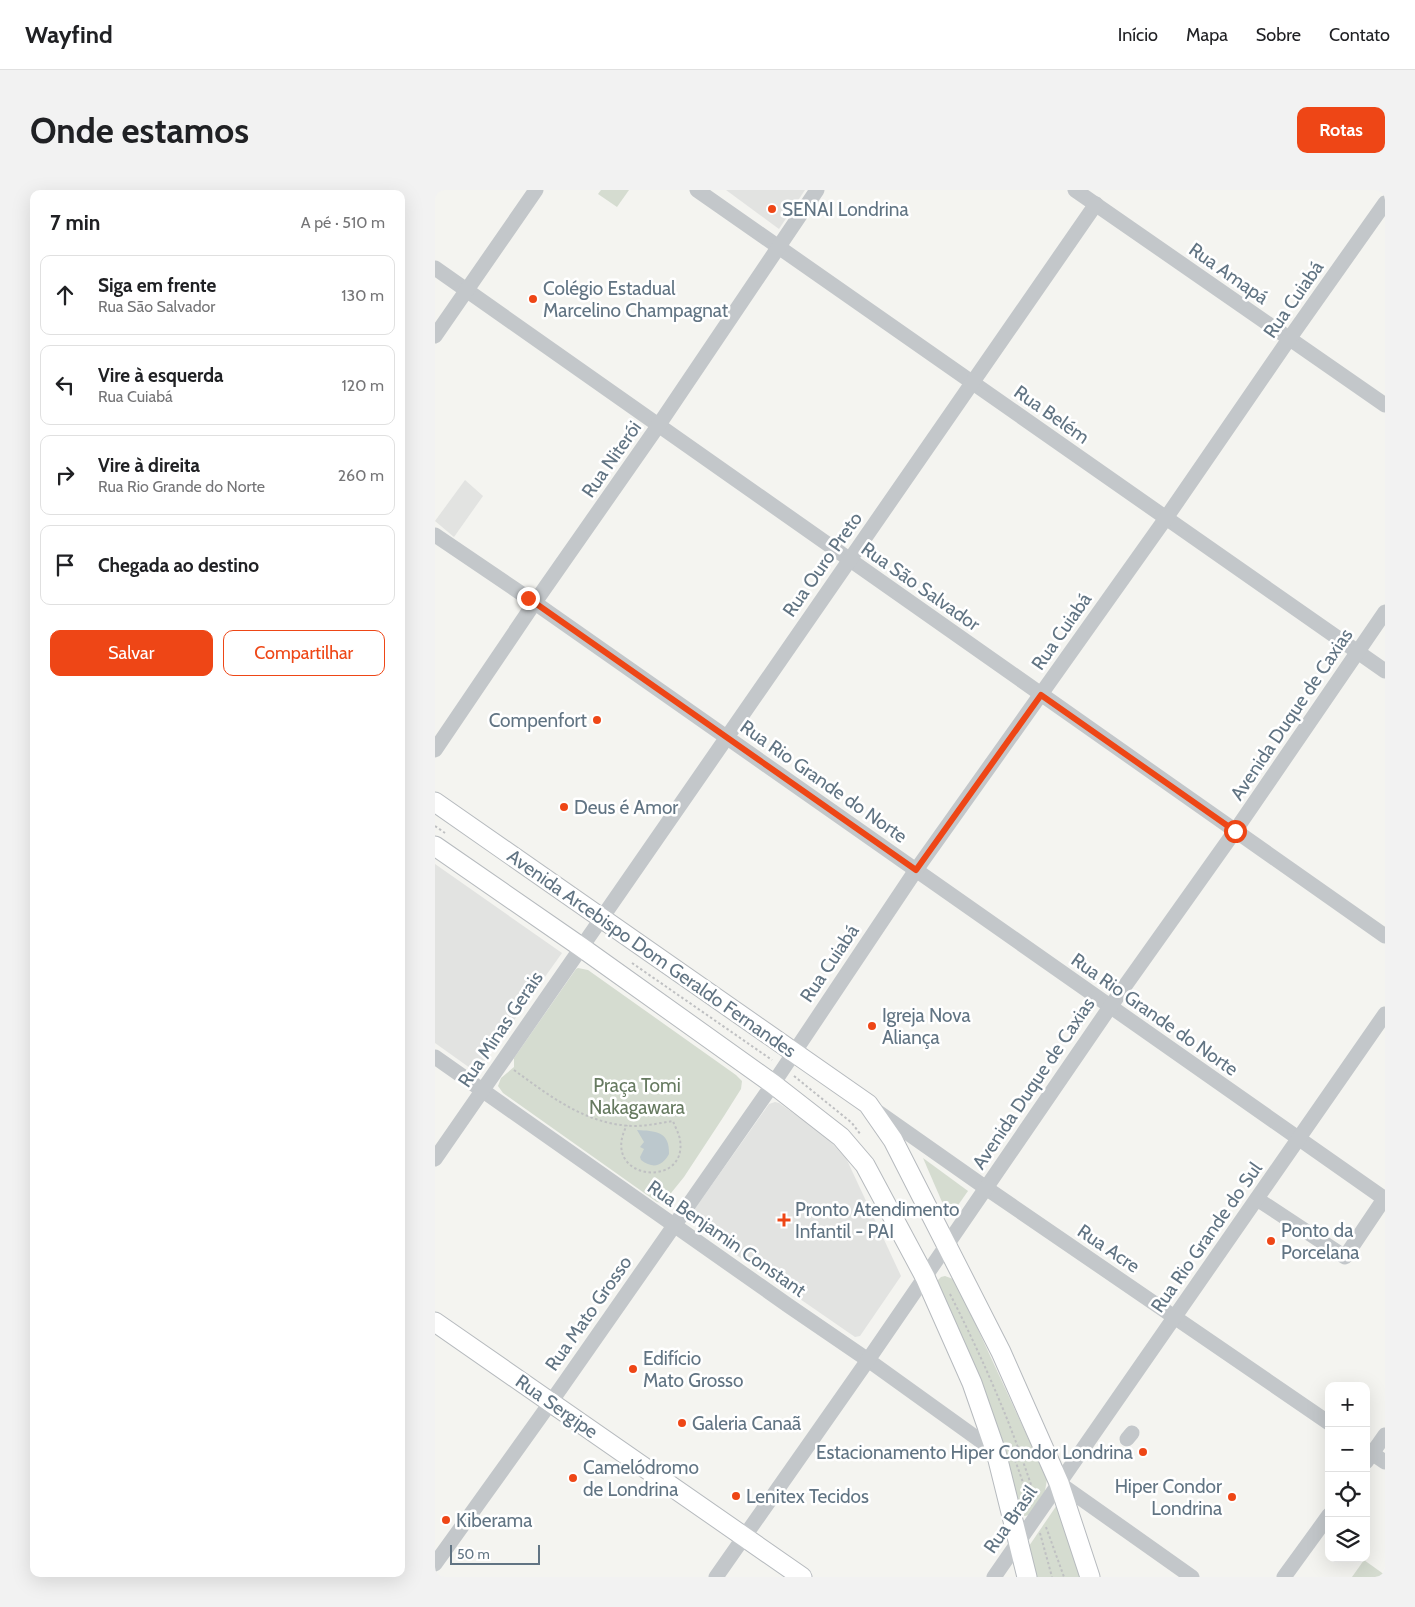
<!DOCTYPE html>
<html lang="pt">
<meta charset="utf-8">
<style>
body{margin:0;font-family:Cabin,sans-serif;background:#f2f2f2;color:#202124}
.controls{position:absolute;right:15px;bottom:15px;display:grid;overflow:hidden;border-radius:10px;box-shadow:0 5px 20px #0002}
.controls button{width:45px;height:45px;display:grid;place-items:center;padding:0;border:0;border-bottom:1px solid #e0e0e0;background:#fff;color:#202124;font:25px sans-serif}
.scale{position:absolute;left:15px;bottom:12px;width:90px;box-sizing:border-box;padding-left:5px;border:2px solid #617483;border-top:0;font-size:14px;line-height:18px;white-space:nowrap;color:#617483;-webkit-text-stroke:4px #fff;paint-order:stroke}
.stop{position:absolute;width:15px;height:15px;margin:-11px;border:4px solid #ee4616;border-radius:50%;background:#fff}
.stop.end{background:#ee4616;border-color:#fff;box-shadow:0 1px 5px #0008}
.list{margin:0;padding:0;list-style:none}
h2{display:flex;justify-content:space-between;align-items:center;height:65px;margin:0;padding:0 20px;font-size:21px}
h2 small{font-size:16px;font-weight:400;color:#757577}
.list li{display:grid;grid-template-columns:32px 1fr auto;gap:15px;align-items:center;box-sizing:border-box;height:80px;margin:0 10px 10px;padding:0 10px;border:1px solid #e0e0e0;border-radius:10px}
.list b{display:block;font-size:19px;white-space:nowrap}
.list p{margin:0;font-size:16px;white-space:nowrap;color:#757577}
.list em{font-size:16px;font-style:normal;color:#757577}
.actions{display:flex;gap:10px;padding:15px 20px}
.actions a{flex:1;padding:11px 0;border:1px solid #ee4616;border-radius:10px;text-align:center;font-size:18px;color:#ee4616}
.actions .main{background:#ee4616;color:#fff}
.icon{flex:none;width:28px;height:28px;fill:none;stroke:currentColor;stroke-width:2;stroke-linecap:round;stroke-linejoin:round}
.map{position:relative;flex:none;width:950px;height:1387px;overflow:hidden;border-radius:10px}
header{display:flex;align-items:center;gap:30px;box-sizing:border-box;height:70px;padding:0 25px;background:#fff;border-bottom:1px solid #e0e0e0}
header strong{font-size:24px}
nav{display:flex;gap:28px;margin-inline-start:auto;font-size:18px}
.intro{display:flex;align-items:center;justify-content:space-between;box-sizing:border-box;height:120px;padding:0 30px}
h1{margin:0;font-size:35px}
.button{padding:12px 22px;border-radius:10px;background:#ee4616;color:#fff;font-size:18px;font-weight:700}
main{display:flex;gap:30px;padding:0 30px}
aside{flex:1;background:#fff;border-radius:10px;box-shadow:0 5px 20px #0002}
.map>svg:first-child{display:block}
.built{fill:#e2e3e1}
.green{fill:#d5dcd0}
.water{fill:#bcc8cd}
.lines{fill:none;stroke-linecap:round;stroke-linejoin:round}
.major-casing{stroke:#b6babe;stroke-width:21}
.path{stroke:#bfc0c2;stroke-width:2;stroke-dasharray:2.5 2.5;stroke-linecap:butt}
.minor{stroke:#c3c7ca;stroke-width:15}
.major{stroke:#fff;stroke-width:19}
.route{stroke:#ee4616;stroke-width:6}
.poi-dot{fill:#ee4616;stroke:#fff;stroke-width:2}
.labels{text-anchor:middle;stroke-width:5;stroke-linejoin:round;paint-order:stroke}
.poi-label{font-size:19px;fill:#617483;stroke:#fff;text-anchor:start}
.street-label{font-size:19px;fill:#617483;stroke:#fff}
.park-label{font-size:19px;fill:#667a60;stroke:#fff}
</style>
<header>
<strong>Wayfind</strong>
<nav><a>Início</a><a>Mapa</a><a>Sobre</a><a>Contato</a></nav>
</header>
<div class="intro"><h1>Onde estamos</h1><a class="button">Rotas</a></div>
<main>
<aside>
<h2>7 min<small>A pé · 510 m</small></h2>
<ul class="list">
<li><svg class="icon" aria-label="ahead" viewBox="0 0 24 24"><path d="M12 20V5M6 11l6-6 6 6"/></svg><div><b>Siga em frente</b><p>Rua São Salvador</p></div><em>130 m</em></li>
<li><svg class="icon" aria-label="left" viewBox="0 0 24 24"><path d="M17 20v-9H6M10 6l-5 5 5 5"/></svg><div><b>Vire à esquerda</b><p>Rua Cuiabá</p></div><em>120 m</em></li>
<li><svg class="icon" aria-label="right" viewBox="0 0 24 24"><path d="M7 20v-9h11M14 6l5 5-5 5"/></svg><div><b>Vire à direita</b><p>Rua Rio Grande do Norte</p></div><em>260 m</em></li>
<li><svg class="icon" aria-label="arrive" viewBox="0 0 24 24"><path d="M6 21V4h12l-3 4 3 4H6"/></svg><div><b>Chegada ao destino</b></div></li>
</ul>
<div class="actions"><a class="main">Salvar</a><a>Compartilhar</a></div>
</aside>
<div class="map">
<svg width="950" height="1387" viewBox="0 0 950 1387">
<rect width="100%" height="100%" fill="#f4f4f0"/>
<g class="built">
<path d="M 291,0 L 370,0 L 344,39 Z"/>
<path d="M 30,290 L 48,306 L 19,347 L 0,331 Z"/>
<path d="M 0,674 L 127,763 L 45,878 L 35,878 L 0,853 Z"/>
<path d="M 340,912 L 344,913 L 389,945 L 411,968 L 466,1086 L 425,1146 L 420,1147 L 261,1037 L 258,1032 L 259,1020 L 334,914 Z"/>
</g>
<g class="green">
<path d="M 166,0 L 194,0 L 182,17 L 163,4 Z"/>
<path d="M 143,778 L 153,780 L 301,885 L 307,891 L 306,899 L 289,926 L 249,987 L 228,1013 L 222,1012 L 68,903 L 63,896 L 66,888 L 79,877 L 79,868 L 141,779 Z"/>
<path d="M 488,968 L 533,1001 L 514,1028 Z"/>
<path d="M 510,1086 L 518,1089 L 522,1094 L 612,1289 L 610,1301 L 594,1325 L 590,1326 L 584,1325 L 501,1092 L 506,1087 Z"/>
<path d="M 624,1312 L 652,1387 L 598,1387 L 592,1359 Z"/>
<path d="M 929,1370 L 950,1385 L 950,1387 L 917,1387 Z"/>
</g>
<path class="water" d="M 202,940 C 220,941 235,941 234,964 C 228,975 219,980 206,970 L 205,967 L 209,959 L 205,957 L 209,952 Z"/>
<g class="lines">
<defs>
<g id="major">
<path d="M 0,612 L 433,914 L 458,950 L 566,1162 L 624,1293 L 655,1387"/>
<path d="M 0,656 L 146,757 L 338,894 L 406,947 L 430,975 L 490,1087 L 537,1193 L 561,1262 L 592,1387"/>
<path d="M 0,1132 L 367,1387"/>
</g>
</defs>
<use href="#major" class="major-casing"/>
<g class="path">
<path d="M 0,636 L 10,643"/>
<path d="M 197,773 L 337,870"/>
<path d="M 79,880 C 116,907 152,935 199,936 C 212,936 225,933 238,931 C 240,937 244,943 245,950 C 253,1000 163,990 192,935"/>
<path d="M 359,886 L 417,933 L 426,945"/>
<path d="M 515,1104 C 548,1169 577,1235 599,1304"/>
<path d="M 580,1270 L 595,1312"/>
<path d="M 611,1337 L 629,1387"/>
<path d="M 605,1343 L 617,1387"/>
</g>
<g class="minor">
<path d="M 262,0 L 950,481"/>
<path d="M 640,0 L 950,215"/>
<path d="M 0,78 L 950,746"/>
<path d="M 0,146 L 101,0"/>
<path d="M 0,345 L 93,408 L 950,1009"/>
<path d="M 0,560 L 98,415 L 223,236 L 382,0"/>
<path d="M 0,867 L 354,1116 L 433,1170 L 561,1262"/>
<path d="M 440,920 L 551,998 L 894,1233"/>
<path d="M 0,969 L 661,14"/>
<path d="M 822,1009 L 910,1067 L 949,1009"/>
<path d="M 692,1249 L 697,1243"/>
<path d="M 931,1259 L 950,1272"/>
<path d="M 931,1272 L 950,1245"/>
<path d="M 624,1293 L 757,1387"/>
<path d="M 0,1374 L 116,1212 L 338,894 L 481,680 L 731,328 L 854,149 L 950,13"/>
<path d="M 281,1387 L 433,1170 L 675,817 L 800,641 L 950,422"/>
<path d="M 559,1387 L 950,824"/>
<path d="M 849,1387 L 894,1325"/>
</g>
<use href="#major" class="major"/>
</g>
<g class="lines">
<path class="route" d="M 93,408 L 481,680 L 606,505 L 800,641"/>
</g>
<g class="poi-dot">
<circle cx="337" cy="19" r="5"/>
<circle cx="98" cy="109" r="5"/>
<circle cx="162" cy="530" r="5"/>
<circle cx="129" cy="617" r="5"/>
<circle cx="437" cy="836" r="5"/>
<path d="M346.5 1022.5h5v5h5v5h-5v5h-5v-5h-5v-5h5z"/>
<circle cx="836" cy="1051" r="5"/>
<circle cx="198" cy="1179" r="5"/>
<circle cx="247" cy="1233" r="5"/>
<circle cx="708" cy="1262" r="5"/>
<circle cx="138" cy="1288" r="5"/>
<circle cx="301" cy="1306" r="5"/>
<circle cx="797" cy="1307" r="5"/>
<circle cx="11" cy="1330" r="5"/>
</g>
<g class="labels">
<g class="poi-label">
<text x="347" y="26">SENAI Londrina</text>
<text x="108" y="105">Colégio Estadual<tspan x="108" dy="22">Marcelino Champagnat</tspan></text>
<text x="152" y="537" text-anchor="end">Compenfort</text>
<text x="139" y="624">Deus é Amor</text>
<text x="447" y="832">Igreja Nova<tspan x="447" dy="22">Aliança</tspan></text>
<text x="360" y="1026">Pronto Atendimento<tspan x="360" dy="22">Infantil - PAI</tspan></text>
<text x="846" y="1047">Ponto da<tspan x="846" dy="22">Porcelana</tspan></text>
<text x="208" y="1175">Edifício<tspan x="208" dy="22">Mato Grosso</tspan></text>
<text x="257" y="1240">Galeria Canaã</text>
<text x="698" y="1269" text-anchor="end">Estacionamento Hiper Condor Londrina</text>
<text x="148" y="1284">Camelódromo<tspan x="148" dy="22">de Londrina</tspan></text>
<text x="787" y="1303" text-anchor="end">Hiper Condor<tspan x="787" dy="22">Londrina</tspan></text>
<text x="311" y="1313">Lenitex Tecidos</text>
<text x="21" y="1337">Kiberama</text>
</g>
<g class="street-label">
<text transform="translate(794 83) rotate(35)" y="7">Rua Amapá</text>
<text transform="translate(858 109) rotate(-55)" y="7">Rua Cuiabá</text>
<text transform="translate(617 224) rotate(35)" y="7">Rua Belém</text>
<text transform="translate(176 269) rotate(-55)" y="7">Rua Niterói</text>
<text transform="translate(387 374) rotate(-55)" y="7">Rua Ouro Preto</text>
<text transform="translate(486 396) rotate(35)" y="7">Rua São Salvador</text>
<text transform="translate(626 441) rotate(-55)" y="7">Rua Cuiabá</text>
<text transform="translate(856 524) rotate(-56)" y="7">Avenida Duque de Caxias</text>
<text transform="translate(389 591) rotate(35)" y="7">Rua Rio Grande do Norte</text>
<text transform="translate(217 763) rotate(35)" y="7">Avenida Arcebispo Dom Geraldo Fernandes</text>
<text transform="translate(394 773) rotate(-56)" y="7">Rua Cuiabá</text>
<text transform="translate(720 824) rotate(35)" y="7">Rua Rio Grande do Norte</text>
<text transform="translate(65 839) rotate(-56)" y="7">Rua Minas Gerais</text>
<text transform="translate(598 893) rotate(-56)" y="7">Avenida Duque de Caxias</text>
<text transform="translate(771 1047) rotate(-55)" y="7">Rua Rio Grande do Sul</text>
<text transform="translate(292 1048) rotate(35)" y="7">Rua Benjamin Constant</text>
<text transform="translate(674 1058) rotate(34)" y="7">Rua Acre</text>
<text transform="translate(153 1123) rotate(-55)" y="7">Rua Mato Grosso</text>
<text transform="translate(122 1216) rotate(35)" y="7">Rua Sergipe</text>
<text transform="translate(575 1329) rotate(-55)" y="7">Rua Brasil</text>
</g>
<g class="park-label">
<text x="202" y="902">Praça Tomi<tspan x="202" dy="22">Nakagawara</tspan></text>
</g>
</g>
</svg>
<div class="controls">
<button>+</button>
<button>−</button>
<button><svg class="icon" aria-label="locate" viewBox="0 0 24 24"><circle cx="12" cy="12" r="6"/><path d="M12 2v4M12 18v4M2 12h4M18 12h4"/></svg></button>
<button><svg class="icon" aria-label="layers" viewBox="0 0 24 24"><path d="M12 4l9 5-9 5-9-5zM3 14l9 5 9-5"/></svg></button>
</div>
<div class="scale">50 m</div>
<div class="stop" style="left:800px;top:641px"></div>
<div class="stop end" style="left:93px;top:408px"></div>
</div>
</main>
